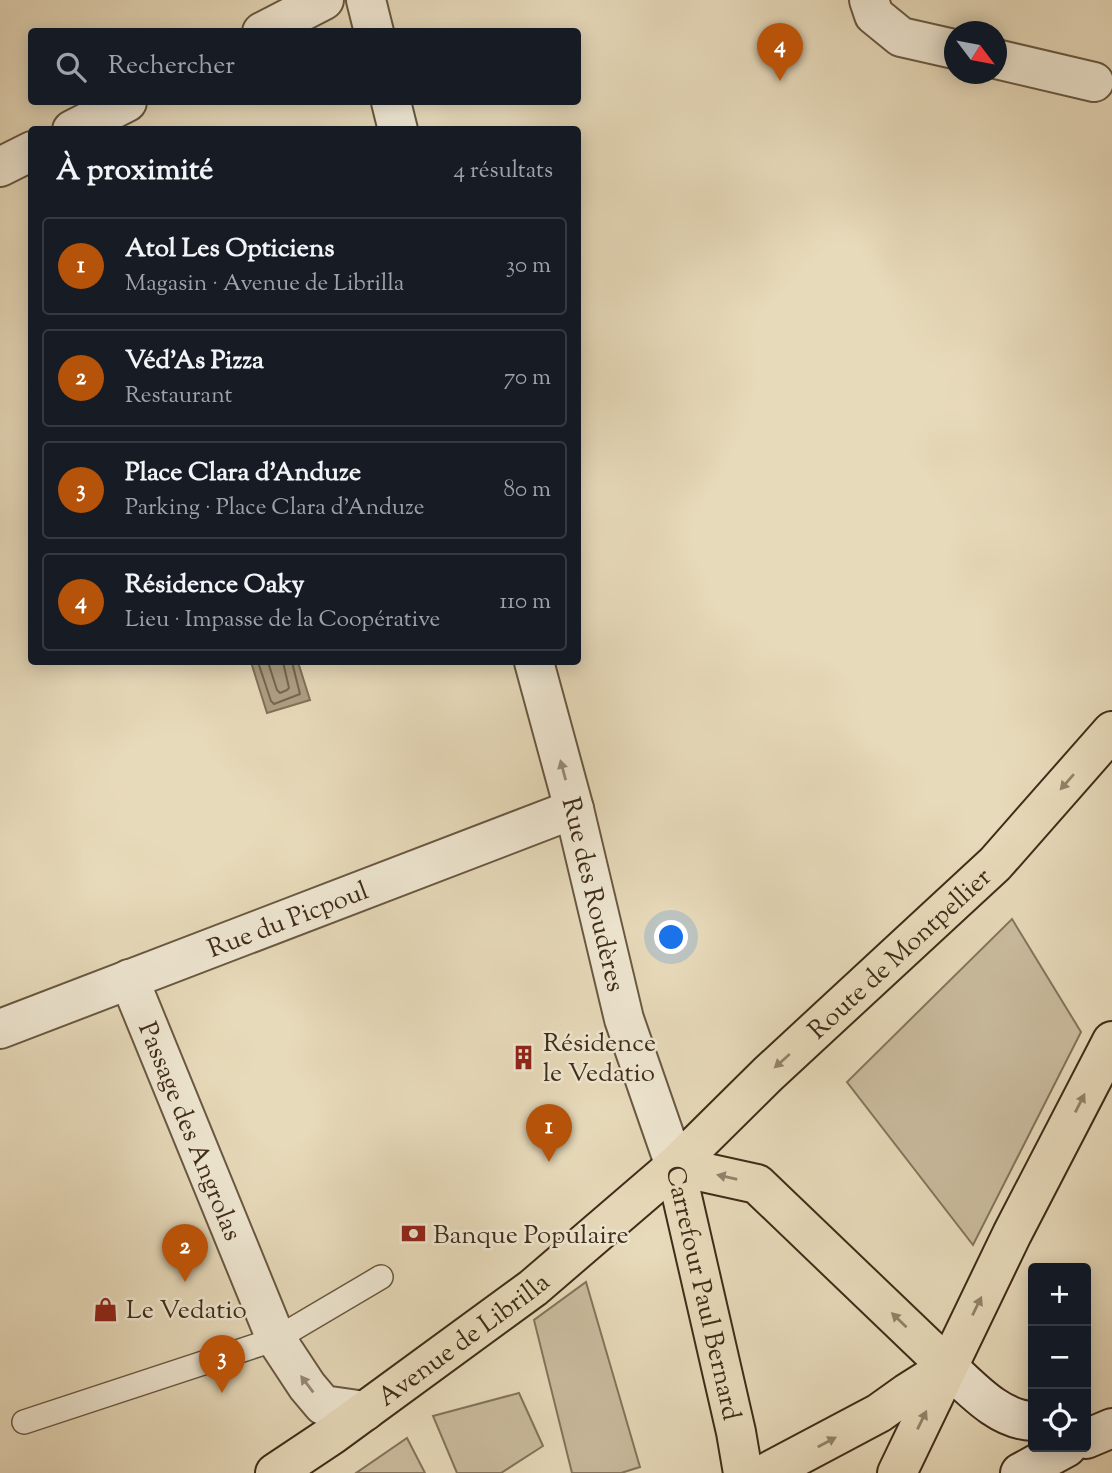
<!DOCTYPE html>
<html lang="fr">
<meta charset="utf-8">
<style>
body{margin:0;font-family:"Sorts Mill Goudy",serif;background:#242831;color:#f1f3f6}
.controls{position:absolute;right:21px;bottom:21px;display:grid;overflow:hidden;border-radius:7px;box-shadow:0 4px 18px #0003}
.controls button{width:63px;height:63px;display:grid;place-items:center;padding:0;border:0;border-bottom:2px solid #363941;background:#171b24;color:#f1f3f6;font:35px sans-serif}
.compass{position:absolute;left:944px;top:21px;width:63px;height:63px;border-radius:50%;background:#171b24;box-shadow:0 4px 18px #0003;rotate:122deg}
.you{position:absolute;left:672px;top:938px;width:24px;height:24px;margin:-18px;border:5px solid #fff;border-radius:50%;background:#1a73e8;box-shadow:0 0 0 10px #1a73e833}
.badge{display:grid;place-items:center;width:46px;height:46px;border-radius:50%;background:#b45309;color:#fff;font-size:23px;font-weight:700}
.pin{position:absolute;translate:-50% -58px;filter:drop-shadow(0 2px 4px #0008)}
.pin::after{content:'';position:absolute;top:37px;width:24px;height:21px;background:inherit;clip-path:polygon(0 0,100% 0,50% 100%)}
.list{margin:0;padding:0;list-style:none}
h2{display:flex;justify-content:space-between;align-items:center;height:91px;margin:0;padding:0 28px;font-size:30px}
h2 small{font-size:23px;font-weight:400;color:#9ea1a6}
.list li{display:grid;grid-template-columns:46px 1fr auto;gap:21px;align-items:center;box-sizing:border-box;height:98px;margin:0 14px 14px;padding:0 14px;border:2px solid #363941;border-radius:7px}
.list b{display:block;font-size:26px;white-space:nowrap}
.list p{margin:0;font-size:23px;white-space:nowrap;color:#9ea1a6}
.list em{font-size:23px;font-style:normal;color:#9ea1a6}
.icon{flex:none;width:38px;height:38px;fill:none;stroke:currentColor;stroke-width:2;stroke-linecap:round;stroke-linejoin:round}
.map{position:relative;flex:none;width:1112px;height:1473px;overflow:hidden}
.search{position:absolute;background:#171b24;box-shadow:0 4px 18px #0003;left:28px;top:28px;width:553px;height:77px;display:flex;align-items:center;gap:18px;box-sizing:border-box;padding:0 24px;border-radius:7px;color:#9ea1a6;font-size:26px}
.panel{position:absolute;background:#171b24;box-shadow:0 4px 18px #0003;left:28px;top:126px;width:553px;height:539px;border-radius:7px}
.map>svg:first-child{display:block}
.green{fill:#cabc9f;stroke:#84745c;stroke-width:2}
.water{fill:#ae9f83;stroke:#827159;stroke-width:2}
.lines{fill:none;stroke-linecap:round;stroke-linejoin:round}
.shore{stroke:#76664e;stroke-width:2}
.lane-casing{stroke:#695841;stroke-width:26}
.street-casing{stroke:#695841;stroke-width:42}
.secondary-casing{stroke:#3f2c19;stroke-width:42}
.primary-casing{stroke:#3f2c19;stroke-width:42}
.lane{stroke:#efe7d2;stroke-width:23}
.street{stroke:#efe7d2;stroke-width:38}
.secondary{stroke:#efe7d2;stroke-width:38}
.primary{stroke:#e7daba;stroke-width:38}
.oneway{fill:#978a76}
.oneway2{fill:#93836a}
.labels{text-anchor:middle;stroke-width:5;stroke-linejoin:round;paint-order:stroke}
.street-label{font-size:26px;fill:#3f2c19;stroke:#efe7d2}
.poi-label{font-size:26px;fill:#3f2c19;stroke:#efe7d2;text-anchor:start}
</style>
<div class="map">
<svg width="1112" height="1473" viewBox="0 0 1112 1473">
<rect width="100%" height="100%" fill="#e7daba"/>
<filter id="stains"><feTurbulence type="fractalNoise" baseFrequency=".00286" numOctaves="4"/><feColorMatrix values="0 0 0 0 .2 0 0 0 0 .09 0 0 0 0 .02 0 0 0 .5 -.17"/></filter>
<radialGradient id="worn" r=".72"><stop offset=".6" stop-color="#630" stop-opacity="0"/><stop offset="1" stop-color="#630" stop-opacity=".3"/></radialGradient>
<g class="green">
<path d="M 1012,919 L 1081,1032 L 973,1245 L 847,1082 Z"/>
<path d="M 586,1282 L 640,1467 L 621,1473 L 572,1473 L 534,1320 Z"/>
<path d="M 519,1393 L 543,1446 L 501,1473 L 457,1473 L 433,1416 Z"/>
<path d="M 407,1438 L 425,1473 L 356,1473 Z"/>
</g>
<path class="water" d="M 251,662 L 298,662 L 310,700 L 267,713 Z"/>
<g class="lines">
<g class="shore">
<path d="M 258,662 L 271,701 L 274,704 L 300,694 L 292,662"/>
<path d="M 268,662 L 277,690 L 280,693 L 287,690 L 289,688 L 283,662"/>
</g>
<defs>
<path id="lane" d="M 24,1422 L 276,1339 L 381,1277"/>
<g id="street">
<path d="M 366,0 L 374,32"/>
<path d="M 869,0 L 874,15 L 901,37 L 954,49"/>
<path d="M 262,32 L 324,0"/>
<path d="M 996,59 L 1094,82"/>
<path d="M 391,102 L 398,130"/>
<path d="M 72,130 L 127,102"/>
<path d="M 0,167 L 32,151"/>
<path id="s1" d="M 534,662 L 574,809 L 624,1019 L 675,1166"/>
<path id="s2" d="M 129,979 L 276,1339 L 307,1386 L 323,1405 L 365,1411"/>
<path id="s3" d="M 0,1029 L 574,809"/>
</g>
<g id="secondary">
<path d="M 948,1367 C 972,1389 999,1420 1033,1421"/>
<path d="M 1086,1439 L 1112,1428"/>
<path d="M 1020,1473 L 1067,1447"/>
</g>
<g id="primary">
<path d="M 675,1166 L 757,1184 L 948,1367"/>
<path id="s4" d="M 675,1166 L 736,1432 L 743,1473"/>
<path id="s5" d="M 275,1473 L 332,1435 L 533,1288 L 675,1166 L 768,1074 L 995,864 L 1112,731"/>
<path d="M 766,1473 L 879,1413 L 907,1393 L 948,1367"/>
<path d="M 897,1473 L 1012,1234 L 1112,1041"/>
</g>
</defs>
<use href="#lane" class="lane-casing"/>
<use href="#street" class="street-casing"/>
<use href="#secondary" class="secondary-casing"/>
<use href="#primary" class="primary-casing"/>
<use href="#lane" class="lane"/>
<use href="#street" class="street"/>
<use href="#secondary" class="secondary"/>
<use href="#primary" class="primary"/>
</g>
<defs><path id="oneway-solid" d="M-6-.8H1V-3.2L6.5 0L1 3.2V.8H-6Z" transform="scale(1.75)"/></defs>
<g class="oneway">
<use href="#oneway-solid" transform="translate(563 770) rotate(-105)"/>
<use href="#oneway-solid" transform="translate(307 1384) rotate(-127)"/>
</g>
<g class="oneway2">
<use href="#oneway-solid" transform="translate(1067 782) rotate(131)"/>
<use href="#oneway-solid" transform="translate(782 1061) rotate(138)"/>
<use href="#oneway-solid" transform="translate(1080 1103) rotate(-63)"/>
<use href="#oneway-solid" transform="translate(727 1177) rotate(-167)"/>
<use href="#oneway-solid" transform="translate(977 1306) rotate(-64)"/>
<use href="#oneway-solid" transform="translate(899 1320) rotate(-136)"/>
<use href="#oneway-solid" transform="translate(922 1420) rotate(-64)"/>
<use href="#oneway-solid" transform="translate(827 1442) rotate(-28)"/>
</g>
<defs>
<symbol id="building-bare" viewBox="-9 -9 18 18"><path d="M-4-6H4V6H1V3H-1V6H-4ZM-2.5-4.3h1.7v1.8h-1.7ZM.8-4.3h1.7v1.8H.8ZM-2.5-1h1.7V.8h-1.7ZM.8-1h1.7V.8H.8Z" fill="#8f2418" stroke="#efe7d2" stroke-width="2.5" paint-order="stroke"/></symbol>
<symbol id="bank-bare" viewBox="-9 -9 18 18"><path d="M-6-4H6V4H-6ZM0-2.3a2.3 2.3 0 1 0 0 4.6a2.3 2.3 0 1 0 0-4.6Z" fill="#8f2418" stroke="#efe7d2" stroke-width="2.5" paint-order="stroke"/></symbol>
<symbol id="shop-bare" viewBox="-9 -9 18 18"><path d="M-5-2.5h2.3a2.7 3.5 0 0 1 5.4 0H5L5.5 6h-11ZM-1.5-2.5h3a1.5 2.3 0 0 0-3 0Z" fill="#8f2418" stroke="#efe7d2" stroke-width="2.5" paint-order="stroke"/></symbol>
</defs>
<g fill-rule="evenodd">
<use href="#building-bare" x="506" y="1040" width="35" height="35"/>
<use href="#bank-bare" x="396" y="1216" width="35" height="35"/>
<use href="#shop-bare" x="88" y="1292" width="35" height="35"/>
</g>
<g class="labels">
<g class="street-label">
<text dy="9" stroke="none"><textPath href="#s1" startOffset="240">Rue des Roudères</textPath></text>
<text dy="9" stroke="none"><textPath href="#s3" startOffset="308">Rue du Picpoul</textPath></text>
<text dy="9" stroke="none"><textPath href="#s5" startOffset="814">Route de Montpellier</textPath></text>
<text dy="9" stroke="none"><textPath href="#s2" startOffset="164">Passage des Angrolas</textPath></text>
<text dy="9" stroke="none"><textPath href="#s4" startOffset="130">Carrefour Paul Bernard</textPath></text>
<text dy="9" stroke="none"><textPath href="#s5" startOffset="231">Avenue de Librilla</textPath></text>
</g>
<g class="poi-label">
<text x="543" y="1051">Résidence<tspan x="543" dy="30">le Vedatio</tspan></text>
<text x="433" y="1243">Banque Populaire</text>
<text x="126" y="1318">Le Vedatio</text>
</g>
</g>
<rect width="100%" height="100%" filter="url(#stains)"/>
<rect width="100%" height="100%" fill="url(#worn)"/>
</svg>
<div class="controls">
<button>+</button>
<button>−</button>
<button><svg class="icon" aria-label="locate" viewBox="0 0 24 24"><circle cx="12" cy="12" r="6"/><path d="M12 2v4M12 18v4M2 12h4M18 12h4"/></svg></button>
</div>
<svg class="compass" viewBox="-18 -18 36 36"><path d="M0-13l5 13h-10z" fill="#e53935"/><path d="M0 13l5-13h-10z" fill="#9ea1a6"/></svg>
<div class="you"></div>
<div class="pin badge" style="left:549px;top:1162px">1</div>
<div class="pin badge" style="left:185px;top:1282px">2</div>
<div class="pin badge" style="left:222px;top:1393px">3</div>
<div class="pin badge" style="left:780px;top:81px">4</div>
<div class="search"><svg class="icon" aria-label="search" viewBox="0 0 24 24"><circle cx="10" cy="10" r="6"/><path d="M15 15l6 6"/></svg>Rechercher</div>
<section class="panel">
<h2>À proximité<small>4 résultats</small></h2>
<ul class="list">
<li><span class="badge">1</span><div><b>Atol Les Opticiens</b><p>Magasin · Avenue de Librilla</p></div><em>30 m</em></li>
<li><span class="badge">2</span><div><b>Véd'As Pizza</b><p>Restaurant</p></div><em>70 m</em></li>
<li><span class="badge">3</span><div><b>Place Clara d'Anduze</b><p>Parking · Place Clara d'Anduze</p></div><em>80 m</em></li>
<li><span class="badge">4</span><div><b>Résidence Oaky</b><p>Lieu · Impasse de la Coopérative</p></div><em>110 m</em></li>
</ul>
</section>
</div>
